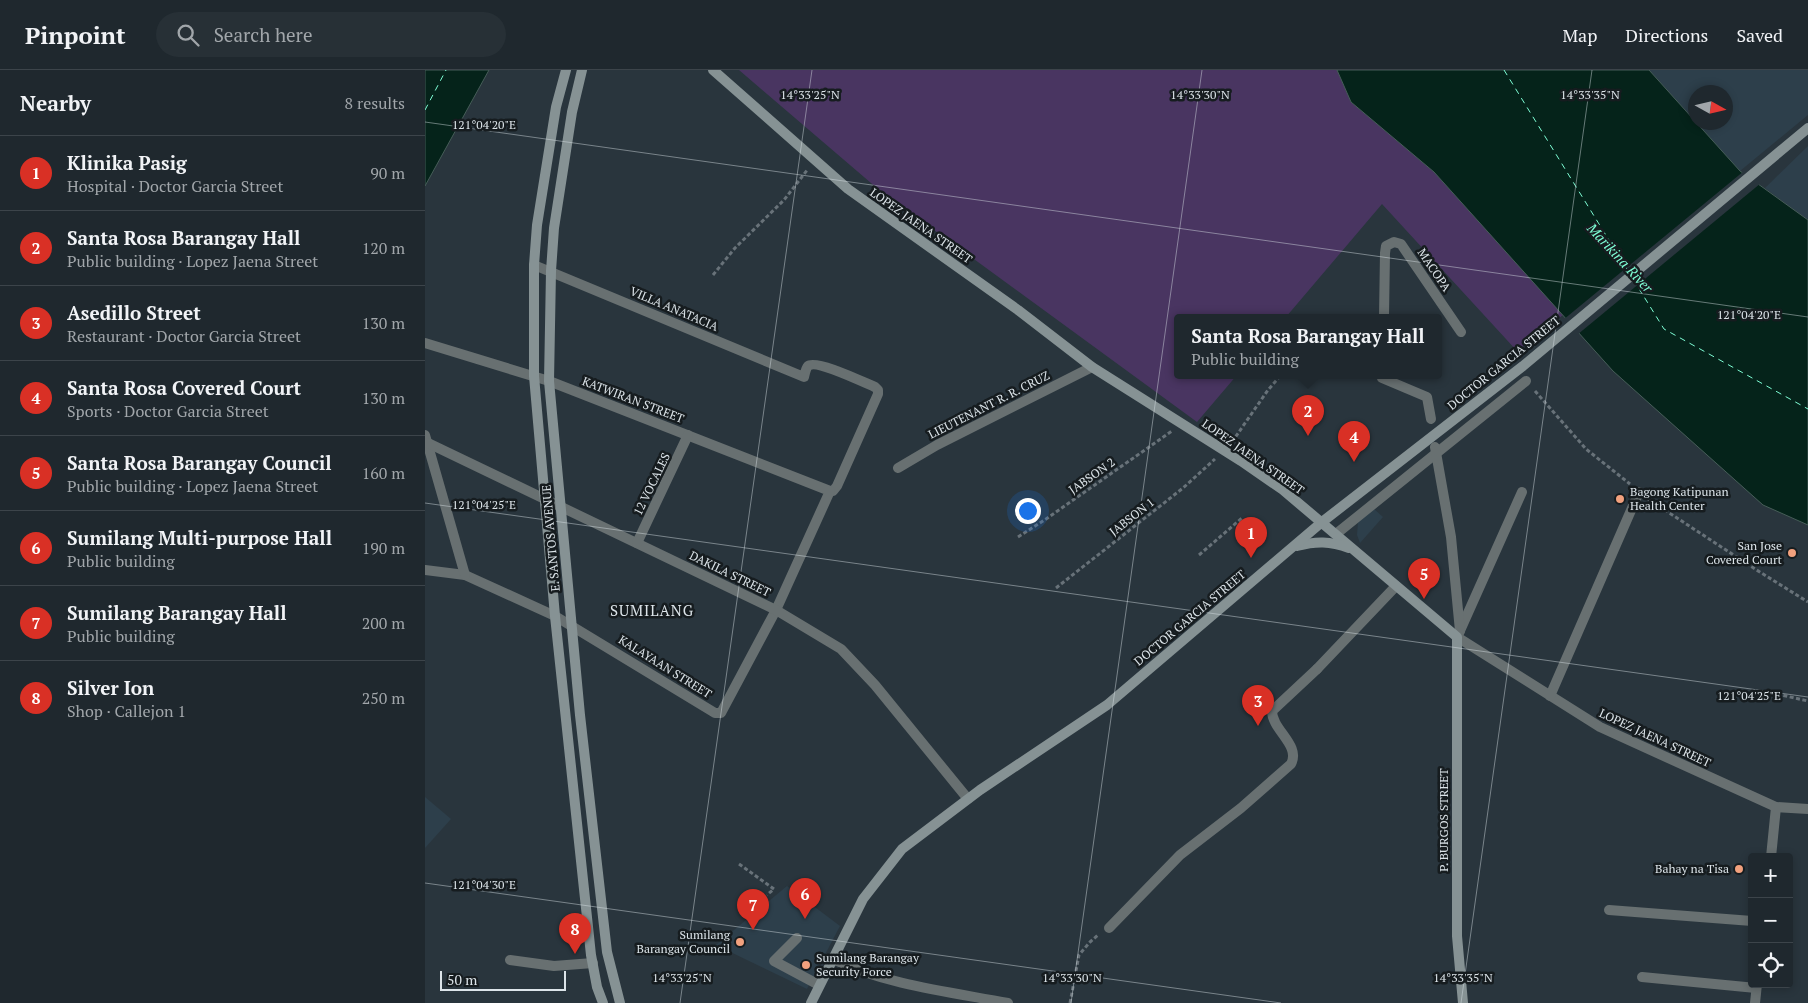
<!DOCTYPE html>
<meta charset="utf-8">
<style>
body{margin:0;font-family:"PT Serif",serif;background:#273036;color:#f1f3f6}
.controls{position:absolute;right:15px;bottom:15px;display:grid;overflow:hidden;border-radius:5px;box-shadow:0 2px 8px #0003}
.controls button{width:45px;height:45px;display:grid;place-items:center;padding:0;border:0;border-bottom:1px solid #3c444a;background:#1f282e;color:#f1f3f6;font:25px sans-serif}
.compass{position:absolute;left:1263px;top:15px;width:45px;height:45px;border-radius:50%;background:#1f282e;box-shadow:0 2px 8px #0003;rotate:98deg}
.scale{position:absolute;left:15px;bottom:12px;width:126px;box-sizing:border-box;padding-left:5px;border:2px solid #dce4e9;border-top:0;font-size:14px;line-height:18px;white-space:nowrap;color:#dce4e9;-webkit-text-stroke:4px #161c1f;paint-order:stroke}
.you{position:absolute;left:602px;top:440px;width:18px;height:18px;margin:-12px;border:4px solid #fff;border-radius:50%;background:#1a73e8;box-shadow:0 0 0 8px #1a73e833}
.badge{display:grid;place-items:center;width:32px;height:32px;border-radius:50%;background:#d93025;color:#fff;font-size:16px;font-weight:700}
.pin{position:absolute;translate:-50% -41px;filter:drop-shadow(0 1px 2px #0008)}
.pin::after{content:'';position:absolute;top:26px;width:18px;height:15px;background:inherit;clip-path:polygon(0 0,100% 0,50% 100%)}
.popup{position:absolute;left:749px;top:244px;width:268px;height:65px;box-sizing:border-box;display:grid;place-content:center;border-radius:5px;background:#1f282e;filter:drop-shadow(0 1px 4px #0005);font-size:16px;white-space:nowrap;color:#a1a6aa}
.popup b{font-size:19px;color:#f1f3f6}
.popup::after{content:'';position:absolute;left:50%;top:100%;margin-left:-10px;border:10px solid transparent;border-top-color:#1f282e}
.list{margin:0;padding:0;list-style:none}
h2{display:flex;justify-content:space-between;align-items:center;height:65px;margin:0;padding:0 20px;font-size:21px}
h2 small{font-size:16px;font-weight:400;color:#a1a6aa}
.list li{display:grid;grid-template-columns:32px 1fr auto;gap:15px;align-items:center;box-sizing:border-box;height:75px;padding:0 20px;border-top:1px solid #3c444a}
.list b{display:block;font-size:19px;white-space:nowrap}
.list p{margin:0;font-size:16px;white-space:nowrap;color:#a1a6aa}
.list em{font-size:16px;font-style:normal;color:#a1a6aa}
.icon{flex:none;width:28px;height:28px;fill:none;stroke:currentColor;stroke-width:2;stroke-linecap:round;stroke-linejoin:round}
.map{position:relative;flex:none;width:1383px;height:933px;overflow:hidden}
header{display:flex;align-items:center;gap:30px;box-sizing:border-box;height:70px;padding:0 25px;background:#1f282e;border-bottom:1px solid #3c444a}
header strong{font-size:24px}
nav{display:flex;gap:28px;margin-inline-start:auto;font-size:18px}
.search{width:350px;height:45px;background:#273036;display:flex;align-items:center;gap:12px;box-sizing:border-box;padding:0 18px;border-radius:28px;color:#a1a6aa;font-size:19px}
main{display:flex}
aside{flex:1;background:#1f282e}
.map>svg:first-child{display:block}
.built{fill:#2d3f4b}
.green{fill:#493561}
.water{fill:#05231a;stroke:#465d58}
.pier{fill:#29353d}
.lines{fill:none;stroke-linecap:round;stroke-linejoin:round}
.ferry{stroke:#7efdd5;stroke-width:1;stroke-dasharray:6 5;stroke-linecap:butt}
.path{stroke:#687279;stroke-width:3;stroke-dasharray:4 2.5;stroke-linecap:butt}
.lane{stroke:#687071;stroke-width:10}
.street{stroke:#687071;stroke-width:10}
.secondary{stroke:#869294;stroke-width:10}
.ticks{fill:none;stroke:#dce4e9;stroke-width:1;stroke-opacity:0.45}
.poi-dot{fill:#f2a17e;stroke:#161c1f;stroke-width:2}
.labels{text-anchor:middle;stroke-width:5;stroke-linejoin:round;paint-order:stroke}
.street-label{font-size:12px;fill:#dce4e9;stroke:#161c1f}
.poi-label{font-size:12px;fill:#dce4e9;stroke:#161c1f;text-anchor:end}
.water-label{font-size:14px;font-style:italic;fill:#7efdd5;stroke:#161c1f}
.quarter-label{font-size:15px;letter-spacing:1px;fill:#dce4e9;stroke:#161c1f}
.ticks-label{font-size:12px;text-anchor:middle;fill:#dce4e9;stroke:#161c1f;stroke-width:5;stroke-linejoin:round;paint-order:stroke}
</style>
<header>
<strong>Pinpoint</strong>
<div class="search"><svg class="icon" aria-label="search" viewBox="0 0 24 24"><circle cx="10" cy="10" r="6"/><path d="M15 15l6 6"/></svg>Search here</div>
<nav><a>Map</a><a>Directions</a><a>Saved</a></nav>
</header>
<main>
<aside>
<h2>Nearby<small>8 results</small></h2>
<ul class="list">
<li><span class="badge">1</span><div><b>Klinika Pasig</b><p>Hospital · Doctor Garcia Street</p></div><em>90 m</em></li>
<li><span class="badge">2</span><div><b>Santa Rosa Barangay Hall</b><p>Public building · Lopez Jaena Street</p></div><em>120 m</em></li>
<li><span class="badge">3</span><div><b>Asedillo Street</b><p>Restaurant · Doctor Garcia Street</p></div><em>130 m</em></li>
<li><span class="badge">4</span><div><b>Santa Rosa Covered Court</b><p>Sports · Doctor Garcia Street</p></div><em>130 m</em></li>
<li><span class="badge">5</span><div><b>Santa Rosa Barangay Council</b><p>Public building · Lopez Jaena Street</p></div><em>160 m</em></li>
<li><span class="badge">6</span><div><b>Sumilang Multi-purpose Hall</b><p>Public building</p></div><em>190 m</em></li>
<li><span class="badge">7</span><div><b>Sumilang Barangay Hall</b><p>Public building</p></div><em>200 m</em></li>
<li><span class="badge">8</span><div><b>Silver Ion</b><p>Shop · Callejon 1</p></div><em>250 m</em></li>
</ul>
</aside>
<div class="map">
<svg width="1383" height="933" viewBox="0 0 1383 933">
<rect width="100%" height="100%" fill="#29353d"/>
<g class="built">
<path d="M 1224,0 L 1383,0 L 1383,45 L 1315,101 L 1271,53 L 1300,52 L 1300,22 L 1270,22 L 1270,51 Z"/>
<path d="M 1383,76 L 1383,150 L 1340,118 Z"/>
<path d="M 949,439 L 958,447 L 935,473 L 932,465 L 933,452 Z"/>
<path d="M 0,727 L 26,749 L 0,778 Z"/>
<path d="M 362,816 L 415,856 L 382,919 L 291,875 Z"/>
</g>
<path class="green" d="M 314,0 L 912,0 L 926,32 L 1009,102 L 1138,245 L 1092,281 L 957,134 L 861,247 L 753,247 L 753,305 L 812,305 L 772,352 L 453,119 Z"/>
<g class="water">
<path d="M 0,0 L 64,0 L 0,116 Z"/>
<path d="M 912,0 L 1224,0 L 1315,101 L 1383,150 L 1383,455 L 1338,435 L 1188,301 L 1009,102 L 926,32 Z"/>
</g>
<path class="pier" d="M 1319,101 L 1336,113 L 1152,265 L 1138,250 Z"/>
<g class="lines">
<g class="ferry">
<path d="M 1079,0 L 1203,201"/>
<path d="M 0,40 L 21,0"/>
<path d="M 1208,209 L 1239,259 L 1383,339"/>
</g>
<g class="path">
<path d="M 288,205 L 310,178 L 359,130 L 383,99"/>
<path d="M 1110,321 L 1161,379 L 1205,414"/>
<path d="M 807,372 L 843,320 L 856,305"/>
<path d="M 1223,429 L 1330,499 L 1383,532"/>
<path d="M 593,467 L 621,449 L 747,361"/>
<path d="M 774,485 L 817,448"/>
<path d="M 631,518 L 758,418 L 790,389"/>
<path d="M 1352,624 L 1383,631"/>
<path d="M 314,794 L 349,819 L 342,825"/>
<path d="M 645,933 L 654,885 L 665,872 L 673,865"/>
</g>
<g class="lane">
<path d="M 109,195 L 379,307 C 380,303 381,298 383,296 C 391,289 440,313 450,317 L 453,320 L 453,324 L 412,416 L 408,421 L 405,421"/>
<path d="M 959,247 L 960,183 L 961,176 L 969,172 L 976,174 L 1036,262"/>
<path d="M 957,305 L 957,308 L 1002,327 L 1006,349"/>
<path d="M 473,398 L 512,375 L 667,297"/>
<path d="M 911,464 L 1101,311"/>
<path d="M 1034,563 L 1097,422"/>
<path d="M 892,599 L 971,516"/>
<path d="M 1184,840 L 1327,851"/>
<path d="M 372,868 L 349,891 L 394,915"/>
<path d="M 1217,907 L 1331,918"/>
</g>
<g class="street">
<path d="M 0,273 L 124,311 L 405,421 L 351,540 L 296,643 L 290,643 L 130,546 L 40,505 L 0,500"/>
<path d="M 0,365 L 40,505"/>
<path d="M 3,373 L 351,540 L 416,579 L 450,615 L 543,729"/>
<path d="M 1010,377 L 1026,467 L 1035,561"/>
<path d="M 212,473 L 263,365"/>
<path d="M 1032,567 L 1175,657 L 1351,737 L 1383,739"/>
<path d="M 1125,626 L 1214,422"/>
<path d="M 1346,787 L 1351,737"/>
<path d="M 684,858 L 755,785 L 816,738 L 866,694 C 876,675 847,660 847,641 L 892,599"/>
<path d="M 408,889 C 461,915 525,922 583,933"/>
<path d="M 85,890 L 129,896 L 168,893"/>
<path d="M 1330,933 L 1332,914"/>
</g>
<g class="secondary">
<path d="M 141,0 L 131,37 L 112,155 L 109,195 L 109,306 L 130,546 L 166,885 L 172,917 L 178,933"/>
<path d="M 157,0 L 147,42 L 129,158 L 126,201 L 124,311 L 155,645 L 182,882 L 195,933"/>
<path d="M 288,0 L 423,119 L 593,240 L 667,297 L 816,391 L 858,420 L 1032,567 L 1032,866 L 1038,933"/>
<path d="M 872,476 C 891,471 905,471 924,478"/>
<path d="M 386,933 L 438,829 L 477,779 L 555,720 L 682,635 L 897,452 L 1098,296 L 1383,58"/>
</g>
</g>
<path class="ticks" d="M 0,52 L 1383,247M 0,433 L 1383,627M 0,813 L 856,933M 255,933 L 387,0M 646,933 L 777,0M 1036,933 L 1167,0"/>
<g class="poi-dot">
<circle cx="1195" cy="429" r="5"/>
<circle cx="1367" cy="483" r="5"/>
<circle cx="1314" cy="799" r="5"/>
<circle cx="315" cy="872" r="5"/>
<circle cx="381" cy="895" r="5"/>
</g>
<g class="labels">
<g class="street-label">
<text transform="translate(496 156) rotate(35)" y="4">LOPEZ JAENA STREET</text>
<text transform="translate(1009 200) rotate(56)" y="4">MACOPA</text>
<text transform="translate(249 239) rotate(23)" y="4">VILLA ANATACIA</text>
<text transform="translate(1079 293) rotate(-39)" y="4">DOCTOR GARCIA STREET</text>
<text transform="translate(208 330) rotate(21)" y="4">KATWIRAN STREET</text>
<text transform="translate(564 335) rotate(-27)" y="4">LIEUTENANT R. R. CRUZ</text>
<text transform="translate(828 387) rotate(35)" y="4">LOPEZ JAENA STREET</text>
<text transform="translate(667 406) rotate(-35)" y="4">JABSON 2</text>
<text transform="translate(227 414) rotate(-64)" y="4">12 VOCALES</text>
<text transform="translate(707 447) rotate(-38)" y="4">JABSON 1</text>
<text transform="translate(126 468) rotate(-95)" y="4">E. SANTOS AVENUE</text>
<text transform="translate(305 504) rotate(26)" y="4">DAKILA STREET</text>
<text transform="translate(765 548) rotate(-40)" y="4">DOCTOR GARCIA STREET</text>
<text transform="translate(240 597) rotate(32)" y="4">KALAYAAN STREET</text>
<text transform="translate(1230 668) rotate(25)" y="4">LOPEZ JAENA STREET</text>
<text transform="translate(1019 750) rotate(-90)" y="4">P. BURGOS STREET</text>
</g>
<g class="poi-label">
<text x="1205" y="426" text-anchor="start">Bagong Katipunan<tspan x="1205" dy="14">Health Center</tspan></text>
<text x="1357" y="480">San Jose<tspan x="1357" dy="14">Covered Court</tspan></text>
<text x="1304" y="803">Bahay na Tisa</text>
<text x="305" y="869">Sumilang<tspan x="305" dy="14">Barangay Council</tspan></text>
<text x="391" y="892" text-anchor="start">Sumilang Barangay<tspan x="391" dy="14">Security Force</tspan></text>
</g>
<g class="water-label">
<text transform="translate(1195 188) rotate(47)" y="5">Marikina River</text>
</g>
<g class="quarter-label">
<text x="227" y="546">SUMILANG</text>
</g>
</g>
<g class="ticks-label">
<text x="385" y="29">14°33'25"N</text>
<text x="775" y="29">14°33'30"N</text>
<text x="1165" y="29">14°33'35"N</text>
<text x="59" y="59">121°04'20"E</text>
<text x="1324" y="249">121°04'20"E</text>
<text x="59" y="439">121°04'25"E</text>
<text x="1324" y="630">121°04'25"E</text>
<text x="59" y="819">121°04'30"E</text>
<text x="257" y="912">14°33'25"N</text>
<text x="647" y="912">14°33'30"N</text>
<text x="1038" y="912">14°33'35"N</text>
</g>
</svg>
<div class="controls">
<button>+</button>
<button>−</button>
<button><svg class="icon" aria-label="locate" viewBox="0 0 24 24"><circle cx="12" cy="12" r="6"/><path d="M12 2v4M12 18v4M2 12h4M18 12h4"/></svg></button>
</div>
<svg class="compass" viewBox="-18 -18 36 36"><path d="M0-13l5 13h-10z" fill="#e53935"/><path d="M0 13l5-13h-10z" fill="#a1a6aa"/></svg>
<div class="scale">50 m</div>
<div class="you"></div>
<div class="pin badge" style="left:826px;top:488px">1</div>
<div class="pin badge" style="left:883px;top:366px">2</div>
<div class="popup"><b>Santa Rosa Barangay Hall</b>Public building</div>
<div class="pin badge" style="left:833px;top:656px">3</div>
<div class="pin badge" style="left:929px;top:392px">4</div>
<div class="pin badge" style="left:999px;top:529px">5</div>
<div class="pin badge" style="left:380px;top:849px">6</div>
<div class="pin badge" style="left:328px;top:860px">7</div>
<div class="pin badge" style="left:150px;top:884px">8</div>
</div>
</main>
